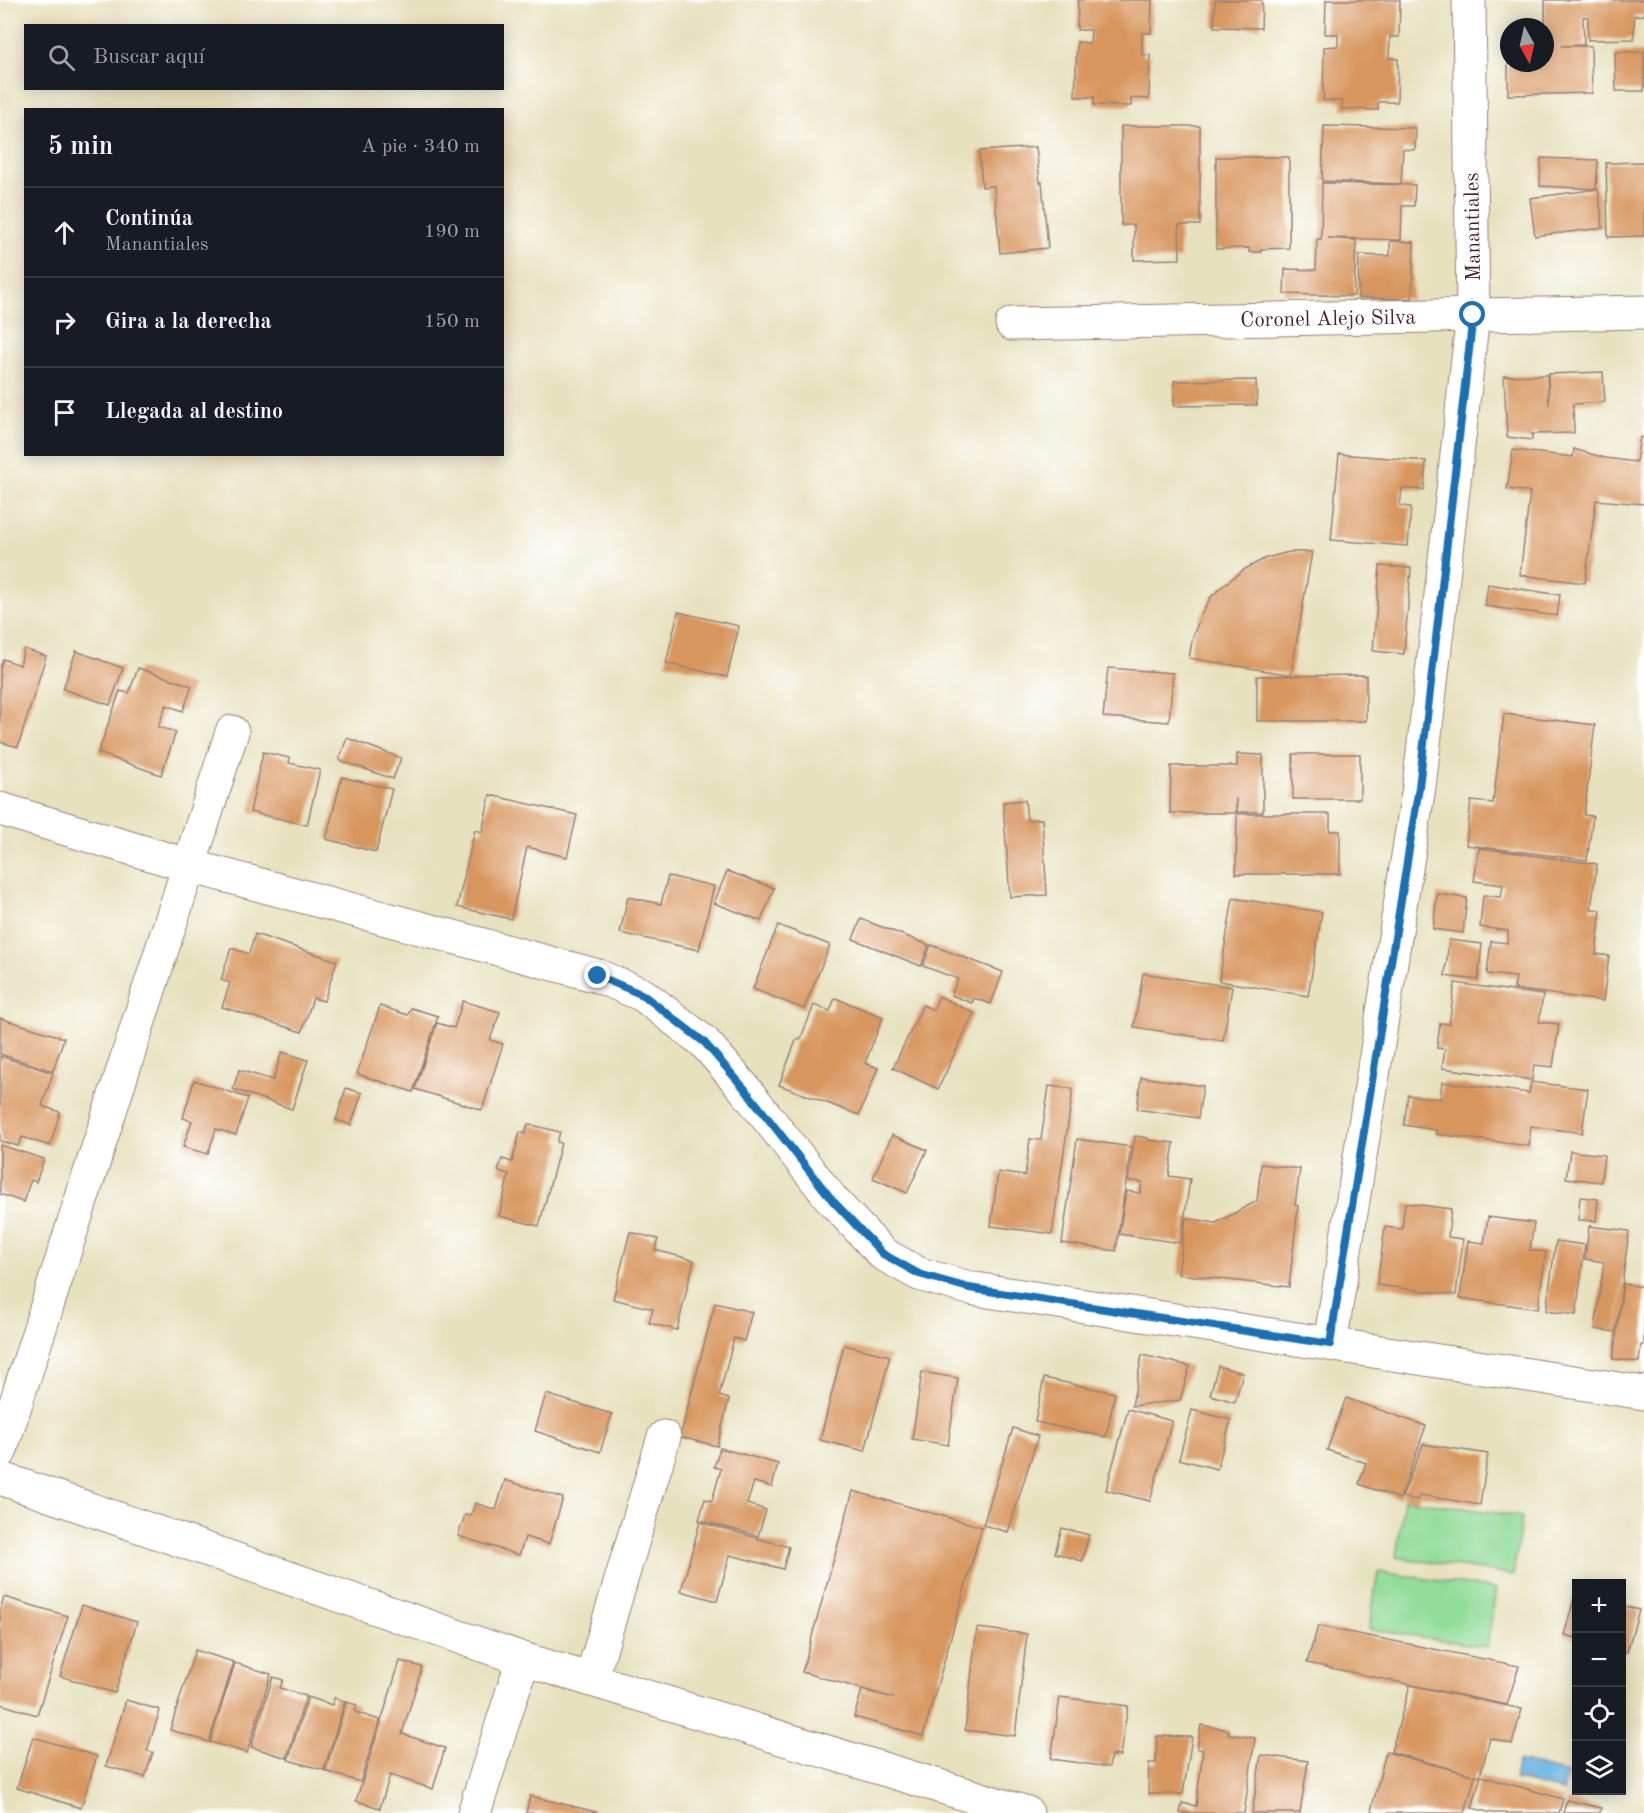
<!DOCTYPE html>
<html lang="es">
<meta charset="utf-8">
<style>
body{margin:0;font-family:"Old Standard TT",serif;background:#242831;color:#f1f3f6}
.controls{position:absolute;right:18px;bottom:18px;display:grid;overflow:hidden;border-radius:0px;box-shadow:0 3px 15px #0003}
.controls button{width:54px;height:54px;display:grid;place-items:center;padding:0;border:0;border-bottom:2px solid #363941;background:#171b24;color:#f1f3f6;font:30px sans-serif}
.compass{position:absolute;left:1500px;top:18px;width:54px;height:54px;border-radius:50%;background:#171b24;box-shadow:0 3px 15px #0003;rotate:172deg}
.stop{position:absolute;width:18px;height:18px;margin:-14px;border:4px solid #1f6fb2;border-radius:50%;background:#fff}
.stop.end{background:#1f6fb2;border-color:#fff;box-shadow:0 2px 6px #0008}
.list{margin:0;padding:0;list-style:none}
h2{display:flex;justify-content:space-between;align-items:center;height:78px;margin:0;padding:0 24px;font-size:26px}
h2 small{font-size:20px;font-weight:400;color:#9ea1a6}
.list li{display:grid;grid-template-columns:39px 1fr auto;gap:18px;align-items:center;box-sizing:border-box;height:90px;padding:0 24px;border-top:2px solid #363941}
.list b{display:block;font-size:22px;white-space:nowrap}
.list p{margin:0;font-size:20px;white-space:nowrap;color:#9ea1a6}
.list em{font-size:20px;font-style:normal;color:#9ea1a6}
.icon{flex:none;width:33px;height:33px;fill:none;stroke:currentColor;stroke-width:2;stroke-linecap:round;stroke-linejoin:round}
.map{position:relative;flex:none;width:1644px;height:1813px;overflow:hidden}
.search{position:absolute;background:#171b24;box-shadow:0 3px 15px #0003;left:24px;top:24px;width:480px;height:66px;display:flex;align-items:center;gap:15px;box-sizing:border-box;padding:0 21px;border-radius:0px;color:#9ea1a6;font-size:22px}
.panel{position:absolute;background:#171b24;box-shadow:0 3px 15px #0003;left:24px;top:108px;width:480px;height:348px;border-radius:0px}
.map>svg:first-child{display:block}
.green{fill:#91dc98;stroke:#6e7e62;stroke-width:1.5}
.water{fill:#68b2e1;stroke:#596886;stroke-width:1.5}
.building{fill:#d8965e}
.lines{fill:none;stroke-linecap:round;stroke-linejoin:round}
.minor-casing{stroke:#988074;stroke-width:35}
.minor{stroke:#fff;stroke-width:33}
.route{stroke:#1f6fb2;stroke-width:8}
.labels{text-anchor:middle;stroke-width:4.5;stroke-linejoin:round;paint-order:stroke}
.street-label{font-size:21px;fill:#4a1f2b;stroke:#fff}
</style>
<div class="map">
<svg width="1644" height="1813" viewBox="0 0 1644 1813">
<rect width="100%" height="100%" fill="#fff"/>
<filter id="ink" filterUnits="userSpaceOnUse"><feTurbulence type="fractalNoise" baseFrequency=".0167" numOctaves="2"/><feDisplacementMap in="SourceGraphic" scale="12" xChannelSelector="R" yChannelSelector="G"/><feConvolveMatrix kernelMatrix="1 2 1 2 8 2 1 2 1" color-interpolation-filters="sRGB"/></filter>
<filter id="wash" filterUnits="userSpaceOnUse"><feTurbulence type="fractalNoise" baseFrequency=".008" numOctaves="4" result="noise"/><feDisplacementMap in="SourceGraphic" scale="24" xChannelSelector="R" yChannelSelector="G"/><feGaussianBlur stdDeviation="1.35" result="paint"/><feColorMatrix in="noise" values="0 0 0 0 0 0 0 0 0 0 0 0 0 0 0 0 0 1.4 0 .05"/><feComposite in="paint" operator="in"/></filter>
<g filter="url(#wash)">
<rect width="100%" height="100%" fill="#e7e1be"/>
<g class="green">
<path d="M 1404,1499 L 1522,1517 L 1513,1575 L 1396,1557 Z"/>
<path d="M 1378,1572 L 1496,1589 L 1487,1647 L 1369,1629 Z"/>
</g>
<path class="water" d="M 1518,1761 L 1567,1773 L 1563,1791 L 1514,1779 Z"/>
<g id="blocks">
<g class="building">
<path d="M 1078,0 L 1152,0 L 1151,33 L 1142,33 L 1142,55 L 1150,55 L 1149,99 L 1131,98 L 1131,106 L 1094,105 L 1094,97 L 1075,97 L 1077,42 L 1090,43 L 1091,30 L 1077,30 Z"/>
<path d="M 1215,0 L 1262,0 L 1261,28 L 1214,27 Z"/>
<path d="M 1326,0 L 1400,0 L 1399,37 L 1390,37 L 1389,58 L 1398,59 L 1397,102 L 1378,102 L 1378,110 L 1342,109 L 1342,101 L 1323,100 L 1324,47 L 1338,46 L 1338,34 L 1325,34 Z"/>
<path d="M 1545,0 L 1644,0 L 1644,15 L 1634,16 L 1634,39 L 1588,40 L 1588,17 L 1583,17 L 1584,45 L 1561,46 L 1591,46 L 1592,93 L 1508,95 L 1508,63 L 1545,63 Z"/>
<path d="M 1615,52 L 1644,52 L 1644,91 L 1616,91 Z"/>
<path d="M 1121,126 L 1200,126 L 1200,225 L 1179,225 L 1180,259 L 1134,260 L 1134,225 L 1121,225 Z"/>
<path d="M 1324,126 L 1416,128 L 1415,150 L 1403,149 L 1401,184 L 1322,181 Z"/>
<path d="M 1036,147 L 1040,183 L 1042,182 L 1048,248 L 1000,253 L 994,186 L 982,187 L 979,151 Z"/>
<path d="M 1216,157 L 1289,157 L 1289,248 L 1261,249 L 1261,252 L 1249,252 L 1249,248 L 1216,249 Z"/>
<path d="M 1541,158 L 1598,160 L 1596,189 L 1540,186 Z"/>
<path d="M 1644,162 L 1644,236 L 1608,237 L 1606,163 Z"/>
<path d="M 1322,183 L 1415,185 L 1414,206 L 1402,206 L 1401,240 L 1328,238 L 1356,240 L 1354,296 L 1284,294 L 1285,269 L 1316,270 L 1317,239 L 1321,239 Z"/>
<path d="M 1598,189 L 1603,228 L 1535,236 L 1530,198 Z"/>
<path d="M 1390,241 L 1414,242 L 1412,299 L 1358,298 L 1359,255 L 1390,256 Z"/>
<path d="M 1603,372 L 1605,402 L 1573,404 L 1574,433 L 1532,434 L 1532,440 L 1507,437 L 1504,376 L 1547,375 L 1549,405 L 1548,374 Z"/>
<path d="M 1256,380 L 1257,405 L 1174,406 L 1174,381 Z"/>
<path d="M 1640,437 L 1644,438 L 1644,504 L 1596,500 L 1585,583 L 1520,575 L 1530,492 L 1507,489 L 1513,450 L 1573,457 L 1574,449 L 1605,458 L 1636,462 Z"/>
<path d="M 1339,454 L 1426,461 L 1424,490 L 1402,488 L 1400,506 L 1411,507 L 1408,546 L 1331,540 Z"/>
<path d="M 1289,552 L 1312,552 L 1291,675 L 1189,658 L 1193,636 L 1201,615 L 1211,597 L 1225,584 L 1245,569 L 1266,558 Z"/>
<path d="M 1380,566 L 1411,568 L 1404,654 L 1373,651 Z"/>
<path d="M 1488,584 L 1560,595 L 1557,616 L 1485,606 Z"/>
<path d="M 678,612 L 739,626 L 727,677 L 666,663 Z"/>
<path d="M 24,649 L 46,656 L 18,747 L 0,742 L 0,668 L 3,659 L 20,665 Z"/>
<path d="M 76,651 L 123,668 L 110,705 L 63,689 Z"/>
<path d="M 138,668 L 192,686 L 183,711 L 166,705 L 158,727 L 176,732 L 161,775 L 98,753 L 120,691 L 129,693 Z"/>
<path d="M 1108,668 L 1173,673 L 1169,722 L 1103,717 Z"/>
<path d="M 1366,675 L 1366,721 L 1257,721 L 1257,676 Z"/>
<path d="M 1504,714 L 1595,725 L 1584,815 L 1593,816 L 1587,860 L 1466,845 L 1471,801 L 1493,803 Z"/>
<path d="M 347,738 L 401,758 L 393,779 L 339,760 Z"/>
<path d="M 263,752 L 290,758 L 289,763 L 320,770 L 307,825 L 250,812 Z"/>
<path d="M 1237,754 L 1263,755 L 1263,812 L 1237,812 L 1236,798 L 1236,813 L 1170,813 L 1171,766 L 1237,766 Z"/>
<rect x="1293" y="754" width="67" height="45"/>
<path d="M 342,777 L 392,789 L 376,852 L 326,839 Z"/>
<path d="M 490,795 L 577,815 L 567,857 L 527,847 L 511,919 L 457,907 L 475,830 L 482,832 Z"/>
<path d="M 1025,800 L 1027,820 L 1042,819 L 1047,895 L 1010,897 L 1003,802 Z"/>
<path d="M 1237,814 L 1330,814 L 1330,831 L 1340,831 L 1340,874 L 1236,874 Z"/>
<path d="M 1479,848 L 1597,864 L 1591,909 L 1601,910 L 1596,954 L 1609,956 L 1603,1001 L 1514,989 L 1516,977 L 1487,974 L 1491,941 L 1507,943 L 1508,931 L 1480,927 L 1483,895 L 1501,897 L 1503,885 L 1474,881 Z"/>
<path d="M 727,871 L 774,888 L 761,921 L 714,903 Z"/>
<path d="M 668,876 L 714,886 L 699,950 L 620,933 L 628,897 L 661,904 Z"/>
<path d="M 1437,894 L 1467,898 L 1463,933 L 1433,929 Z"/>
<path d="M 1233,898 L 1322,912 L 1308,996 L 1219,981 Z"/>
<path d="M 861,919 L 929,945 L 921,966 L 853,939 Z"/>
<path d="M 778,925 L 830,945 L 804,1009 L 753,989 Z"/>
<path d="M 255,934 L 337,961 L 324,1001 L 313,998 L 302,1032 L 222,1007 L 230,983 L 221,980 L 231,948 L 249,954 Z"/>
<path d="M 1449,940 L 1482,944 L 1478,980 L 1445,976 Z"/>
<path d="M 931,945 L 1003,972 L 991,1004 L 974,998 L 972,1003 L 951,995 L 958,979 L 923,966 Z"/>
<path d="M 1143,973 L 1232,987 L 1223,1041 L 1134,1027 Z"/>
<path d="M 1455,983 L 1543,995 L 1539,1022 L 1559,1024 L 1553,1067 L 1534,1065 L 1532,1080 L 1442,1068 L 1445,1049 L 1437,1048 L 1440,1023 L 1449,1024 Z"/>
<path d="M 939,996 L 974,1013 L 938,1089 L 893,1068 L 923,1005 L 933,1010 Z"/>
<path d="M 835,998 L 883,1017 L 865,1063 L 878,1068 L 859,1115 L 779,1085 L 797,1038 L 800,1040 L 814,1005 L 830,1011 Z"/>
<path d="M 463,1001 L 500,1012 L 490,1040 L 503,1044 L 482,1110 L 415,1089 L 437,1023 L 454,1028 Z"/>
<path d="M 380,1006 L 408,1015 L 411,1008 L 438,1016 L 413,1092 L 357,1074 Z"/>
<path d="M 0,1018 L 64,1038 L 53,1071 L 0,1054 Z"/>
<path d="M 282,1052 L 308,1060 L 292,1109 L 233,1089 L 239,1070 L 273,1080 Z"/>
<path d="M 0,1056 L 53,1073 L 42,1106 L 60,1112 L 50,1146 L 22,1137 L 18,1146 L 0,1141 Z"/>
<path d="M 1141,1077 L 1203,1086 L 1198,1118 L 1137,1109 Z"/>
<path d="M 194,1080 L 248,1098 L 236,1135 L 216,1129 L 208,1154 L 183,1147 L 192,1121 L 183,1118 Z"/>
<path d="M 1442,1082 L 1529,1093 L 1531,1082 L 1588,1089 L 1582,1133 L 1531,1126 L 1529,1146 L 1436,1134 L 1436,1130 L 1404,1125 L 1408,1095 L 1440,1099 Z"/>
<path d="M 1049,1086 L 1073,1089 L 1052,1234 L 991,1226 L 998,1172 L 1025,1176 L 1030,1139 L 1041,1140 Z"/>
<path d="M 346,1088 L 362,1093 L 351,1125 L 336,1120 Z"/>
<path d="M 528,1124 L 560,1132 L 557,1142 L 561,1143 L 539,1226 L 499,1216 L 509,1174 L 498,1171 L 502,1159 L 512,1162 L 520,1132 L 525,1134 Z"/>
<path d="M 892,1135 L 927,1150 L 907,1193 L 873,1178 Z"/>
<path d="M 1135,1136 L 1148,1138 L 1148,1140 L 1174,1143 L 1169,1176 L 1190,1179 L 1181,1243 L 1119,1234 L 1126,1191 L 1140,1193 L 1142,1182 L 1128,1181 Z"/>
<path d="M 1077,1139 L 1131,1147 L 1116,1251 L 1062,1243 Z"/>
<path d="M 0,1145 L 44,1159 L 36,1182 L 31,1180 L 23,1202 L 0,1194 Z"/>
<path d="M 1570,1151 L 1604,1155 L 1601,1182 L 1566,1178 Z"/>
<path d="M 1261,1164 L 1300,1169 L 1295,1205 L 1298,1206 L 1289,1287 L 1178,1274 L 1186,1218 L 1216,1223 L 1257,1201 Z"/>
<path d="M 1580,1197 L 1598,1199 L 1596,1221 L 1578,1220 Z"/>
<path d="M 1405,1203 L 1451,1209 L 1448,1237 L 1463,1239 L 1456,1295 L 1377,1285 L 1385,1227 L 1402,1229 Z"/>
<path d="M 1488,1217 L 1534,1223 L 1530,1250 L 1546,1252 L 1538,1309 L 1460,1298 L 1468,1241 L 1484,1243 Z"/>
<path d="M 1589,1226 L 1629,1231 L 1616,1332 L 1595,1329 L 1604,1262 L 1585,1259 Z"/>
<path d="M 630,1232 L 658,1239 L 655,1250 L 694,1260 L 677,1330 L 649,1323 L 653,1309 L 613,1299 Z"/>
<path d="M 1556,1241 L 1585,1245 L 1576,1315 L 1546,1311 Z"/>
<path d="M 1623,1284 L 1644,1287 L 1644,1345 L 1641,1345 L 1639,1362 L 1613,1359 Z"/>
<path d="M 715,1303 L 752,1312 L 744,1341 L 734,1338 L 719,1396 L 729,1399 L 717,1446 L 680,1437 Z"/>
<path d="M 844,1345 L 890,1356 L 865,1451 L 820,1440 Z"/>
<path d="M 1142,1355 L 1190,1366 L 1180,1400 L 1132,1406 Z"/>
<path d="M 1218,1366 L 1243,1373 L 1235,1402 L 1210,1395 Z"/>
<path d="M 922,1372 L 958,1378 L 948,1445 L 912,1439 Z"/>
<path d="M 1044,1378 L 1115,1393 L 1106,1437 L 1035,1422 Z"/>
<path d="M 546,1394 L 612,1414 L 600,1452 L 535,1431 Z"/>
<path d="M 1346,1398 L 1426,1426 L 1400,1499 L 1359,1484 L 1366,1463 L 1327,1450 Z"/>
<path d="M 1128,1409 L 1172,1421 L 1150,1501 L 1106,1490 Z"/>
<path d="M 1192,1410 L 1231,1420 L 1217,1469 L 1179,1459 Z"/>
<path d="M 1013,1428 L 1038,1436 L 1008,1532 L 983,1525 Z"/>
<path d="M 1423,1444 L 1488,1454 L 1480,1505 L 1420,1495 L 1417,1500 L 1402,1497 Z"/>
<path d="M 720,1448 L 778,1464 L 772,1487 L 754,1482 L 747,1504 L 766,1510 L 758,1536 L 699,1520 L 705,1499 L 712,1501 L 721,1469 L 714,1467 Z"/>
<path d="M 505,1480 L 563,1498 L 549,1544 L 525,1537 L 519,1555 L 458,1536 L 465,1515 L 471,1516 L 475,1503 L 496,1510 Z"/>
<path d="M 853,1491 L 982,1527 L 923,1736 L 854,1717 L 862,1690 L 894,1698 L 802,1672 Z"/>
<path d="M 700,1522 L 789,1547 L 783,1569 L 730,1555 L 717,1601 L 681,1591 Z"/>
<path d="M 1062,1528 L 1089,1535 L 1082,1561 L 1055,1553 Z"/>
<path d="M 1576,1592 L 1576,1638 L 1564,1635 Z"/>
<path d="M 4,1597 L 68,1616 L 37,1715 L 0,1704 L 0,1609 Z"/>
<path d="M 82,1605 L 137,1622 L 115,1693 L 60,1676 Z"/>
<path d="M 1622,1605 L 1639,1610 L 1627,1652 L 1622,1651 Z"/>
<path d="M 1318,1626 L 1519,1666 L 1507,1705 L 1307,1663 Z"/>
<path d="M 977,1628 L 1027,1634 L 1015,1736 L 965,1730 Z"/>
<path d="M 195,1650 L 234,1662 L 209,1742 L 170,1730 Z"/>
<path d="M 400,1661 L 422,1667 L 402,1734 L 445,1748 L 433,1789 L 390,1775 L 380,1808 L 356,1801 Z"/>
<path d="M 235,1663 L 271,1674 L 247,1753 L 210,1742 Z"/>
<path d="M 273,1677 L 283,1680 L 280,1688 L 306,1696 L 287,1758 L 251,1747 Z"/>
<path d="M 1410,1685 L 1522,1709 L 1512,1744 L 1490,1738 L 1480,1776 L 1475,1775 L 1465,1813 L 1377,1813 L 1371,1811 L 1386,1752 L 1473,1775 L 1391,1752 Z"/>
<path d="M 308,1697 L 332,1705 L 334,1698 L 345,1701 L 324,1770 L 288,1760 Z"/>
<path d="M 1060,1697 L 1128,1706 L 1120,1756 L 1111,1755 L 1109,1767 L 1051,1759 Z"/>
<path d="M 126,1700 L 160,1710 L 147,1751 L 153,1752 L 145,1777 L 106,1766 Z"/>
<path d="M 346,1702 L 357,1705 L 355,1712 L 380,1720 L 360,1782 L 325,1771 Z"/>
<path d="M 1201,1725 L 1229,1730 L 1228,1734 L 1255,1738 L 1244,1813 L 1180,1813 L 1182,1803 L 1196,1806 L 1203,1750 L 1197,1749 Z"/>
<path d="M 1157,1736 L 1192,1737 L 1183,1794 L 1148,1794 L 1149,1763 L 1156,1763 Z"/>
<path d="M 33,1737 L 97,1756 L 81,1808 L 17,1788 Z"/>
<path d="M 1261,1755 L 1308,1761 L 1300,1813 L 1252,1813 Z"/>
<path d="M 1481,1776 L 1563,1799 L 1559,1813 L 1492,1813 L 1472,1808 Z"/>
<path d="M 530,1796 L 597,1812 L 597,1813 L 526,1813 Z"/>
<path d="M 1567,1800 L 1601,1808 L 1600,1813 L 1563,1813 Z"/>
</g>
</g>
</g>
<g filter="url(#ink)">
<use href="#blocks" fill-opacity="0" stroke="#988074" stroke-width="1.5"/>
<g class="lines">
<defs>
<g id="minor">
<path d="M 1012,324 L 1644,312"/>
<path d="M 0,809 L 190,866 L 598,976 L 643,995 L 704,1042 L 744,1088 L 833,1201 L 883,1254 L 919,1274 L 969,1288 L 1644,1393"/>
<path d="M 1330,1344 L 1419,787 L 1473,315 L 1469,0"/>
<path d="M 0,1452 L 232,732"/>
<path d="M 0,1478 L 523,1659 L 1027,1813"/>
<path d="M 591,1680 L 664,1437"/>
<path d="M 474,1813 L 523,1659"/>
</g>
</defs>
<use href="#minor" class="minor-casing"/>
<use href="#minor" class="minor"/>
</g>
</g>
<g class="lines" filter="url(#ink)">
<path class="route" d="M 598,976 L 643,995 L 704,1042 L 744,1088 L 833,1201 L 883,1254 L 919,1274 L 969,1288 L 1330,1344 L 1419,787 L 1473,315"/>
</g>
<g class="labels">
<g class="street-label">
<text transform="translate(1472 227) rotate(-91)" y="7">Manantiales</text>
<text transform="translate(1328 318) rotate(-1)" y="7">Coronel Alejo Silva</text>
</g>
</g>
</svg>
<div class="controls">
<button>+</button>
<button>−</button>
<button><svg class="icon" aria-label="locate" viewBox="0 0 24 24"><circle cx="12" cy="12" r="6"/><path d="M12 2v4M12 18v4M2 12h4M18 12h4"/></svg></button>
<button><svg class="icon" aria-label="layers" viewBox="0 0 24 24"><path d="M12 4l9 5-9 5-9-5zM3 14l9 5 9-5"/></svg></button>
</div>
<svg class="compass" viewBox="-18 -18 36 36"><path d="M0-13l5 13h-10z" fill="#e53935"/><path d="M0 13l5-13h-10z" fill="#9ea1a6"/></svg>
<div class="stop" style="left:1473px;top:315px"></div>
<div class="stop end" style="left:598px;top:976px"></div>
<div class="search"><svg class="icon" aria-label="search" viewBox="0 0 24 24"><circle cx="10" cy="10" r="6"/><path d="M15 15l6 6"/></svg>Buscar aquí</div>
<section class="panel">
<h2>5 min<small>A pie · 340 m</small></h2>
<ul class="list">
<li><svg class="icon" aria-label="ahead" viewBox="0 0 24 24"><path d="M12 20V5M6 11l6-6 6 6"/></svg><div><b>Continúa</b><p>Manantiales</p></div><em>190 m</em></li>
<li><svg class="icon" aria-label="right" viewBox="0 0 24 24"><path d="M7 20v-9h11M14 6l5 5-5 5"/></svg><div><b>Gira a la derecha</b></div><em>150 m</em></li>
<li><svg class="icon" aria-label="arrive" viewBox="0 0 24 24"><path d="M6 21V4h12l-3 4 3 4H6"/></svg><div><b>Llegada al destino</b></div></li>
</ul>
</section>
</div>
